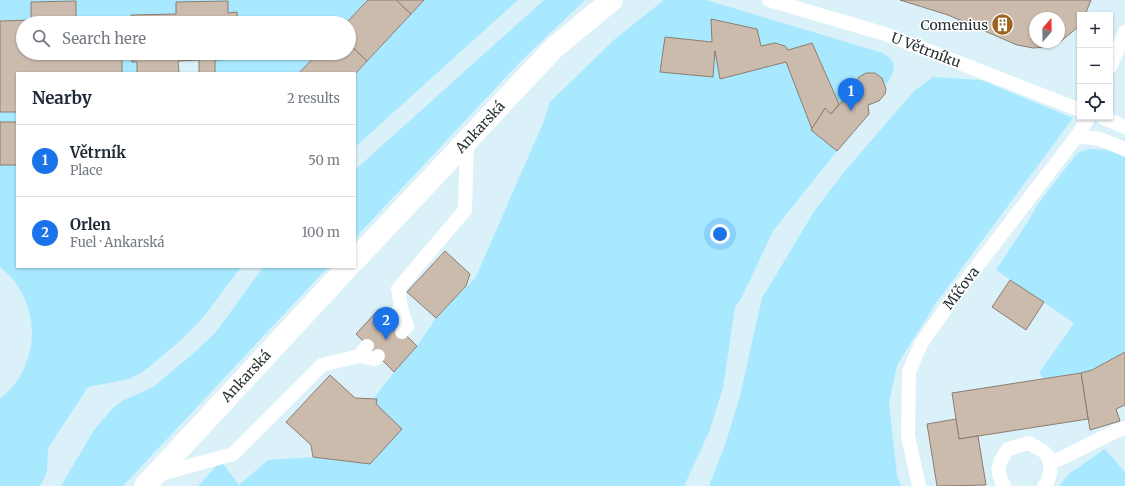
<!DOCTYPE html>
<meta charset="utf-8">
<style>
body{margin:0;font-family:Merriweather,serif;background:#f6f6f7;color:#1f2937}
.controls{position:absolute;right:12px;top:12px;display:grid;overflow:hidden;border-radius:0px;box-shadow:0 1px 3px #0004}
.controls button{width:36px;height:36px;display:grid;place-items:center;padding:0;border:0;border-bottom:1px solid #e0e1e3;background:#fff;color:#1f2937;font:20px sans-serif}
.compass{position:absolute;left:1029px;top:12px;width:36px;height:36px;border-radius:50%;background:#fff;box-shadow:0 1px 3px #0004;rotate:20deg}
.you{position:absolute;left:720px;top:234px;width:14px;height:14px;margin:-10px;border:3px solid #fff;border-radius:50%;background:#1a73e8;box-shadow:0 0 0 6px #1a73e833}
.badge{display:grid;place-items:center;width:26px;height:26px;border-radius:50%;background:#1a73e8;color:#fff;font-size:13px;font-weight:700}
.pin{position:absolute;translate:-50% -33px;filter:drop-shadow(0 1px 2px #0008)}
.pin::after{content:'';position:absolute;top:21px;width:14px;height:12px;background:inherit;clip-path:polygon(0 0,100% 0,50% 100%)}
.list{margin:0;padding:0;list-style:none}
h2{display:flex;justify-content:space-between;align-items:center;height:52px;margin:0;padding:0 16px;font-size:17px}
h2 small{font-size:13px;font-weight:400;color:#747a83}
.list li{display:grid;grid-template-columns:26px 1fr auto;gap:12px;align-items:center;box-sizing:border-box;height:72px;padding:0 16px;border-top:1px solid #e0e1e3}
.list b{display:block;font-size:15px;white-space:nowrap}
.list p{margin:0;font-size:13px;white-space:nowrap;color:#747a83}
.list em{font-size:13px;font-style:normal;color:#747a83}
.icon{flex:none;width:22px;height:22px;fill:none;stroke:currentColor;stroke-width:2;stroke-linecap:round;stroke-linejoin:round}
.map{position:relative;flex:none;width:1125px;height:486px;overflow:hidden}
.search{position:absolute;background:#fff;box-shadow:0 1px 3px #0004;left:16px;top:16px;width:340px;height:44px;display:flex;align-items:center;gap:10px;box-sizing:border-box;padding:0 14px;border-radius:22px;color:#747a83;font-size:15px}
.panel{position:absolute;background:#fff;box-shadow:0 1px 3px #0004;left:16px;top:72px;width:340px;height:196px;border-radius:0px}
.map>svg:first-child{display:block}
.green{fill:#a8e9ff}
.building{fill:#cbbbad;stroke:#8c7d70;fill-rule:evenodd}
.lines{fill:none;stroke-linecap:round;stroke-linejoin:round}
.lane{stroke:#fff;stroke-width:14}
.secondary{stroke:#fff;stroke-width:22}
.labels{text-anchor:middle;stroke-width:3;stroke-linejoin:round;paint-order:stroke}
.poi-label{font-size:14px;fill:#293235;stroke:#fff;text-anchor:end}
.street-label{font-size:14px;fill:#293235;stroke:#fff}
</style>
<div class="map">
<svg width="1125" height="486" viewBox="0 0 1125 486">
<rect width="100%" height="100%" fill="#daf1f9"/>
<g class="green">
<path d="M 0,0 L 368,0 L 346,23 L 238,23 L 237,12 L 228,13 L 228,1 L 176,2 L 176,14 L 132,15 L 131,23 L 121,23 L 121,18 L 76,19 L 76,1 L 31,2 L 31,20 L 0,21 Z"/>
<path d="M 424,0 L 518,0 L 355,147 L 355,74 Z"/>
<path d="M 544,0 L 585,0 L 523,59 L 355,238 L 355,170 Z"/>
<path d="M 664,0 L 706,0 L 883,53 C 899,63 895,71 886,85 C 881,76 873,69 862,75 C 861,76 858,79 857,80 C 851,85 849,82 850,92 L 839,104 L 812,44 L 788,50 L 785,46 L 775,43 L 761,46 L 757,29 L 711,20 L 712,42 L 665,37 L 660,72 L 712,77 L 715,51 L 721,79 L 786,62 L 812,129 L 837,151 L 773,231 L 741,299 L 735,307 L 723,388 L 709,432 L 684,486 L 198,486 L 221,461 L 239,485 L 268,460 L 313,457 L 368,464 L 381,450 L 374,398 L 394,372 L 417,346 L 436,318 L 474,279 L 475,279 L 543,123 L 550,102 L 615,39 Z"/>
<path d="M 122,53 L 132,53 L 137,62 L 137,73 L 122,73 Z"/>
<path d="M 239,53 L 318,53 L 299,73 L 215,73 L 215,60 L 238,59 Z"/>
<path d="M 933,77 L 981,80 L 1073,118 L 936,303 L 897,365 L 889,403 L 897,475 L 901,486 L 709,486 L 725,445 L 739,400 L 762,298 L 815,210 L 845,171 L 914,91 Z"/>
<rect x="0" y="112" width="17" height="10"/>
<path d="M 1090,149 L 1107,150 L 1125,157 L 1125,352 L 1092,370 L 1081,373 L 1044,379 L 1039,373 L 1074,323 L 996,270 L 1027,223 L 1038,204 L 1075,156 L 1079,152 Z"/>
<path d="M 0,165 L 17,165 L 17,267 L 241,267 L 202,319 L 182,339 L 148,368 L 139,374 L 129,379 L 88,387 L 48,448 L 47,471 L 45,477 L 40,486 L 0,486 L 0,399 C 35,371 42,321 17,285 C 13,278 6,272 0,267 Z"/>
<path d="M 263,267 L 328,267 L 123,486 L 61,486 L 94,430 L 113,408 L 122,401 L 153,387 L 195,352 L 216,332 Z"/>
<path d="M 1105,449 L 1125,472 L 1125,486 L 1059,486 L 1069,474 Z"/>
</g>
<g class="building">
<path d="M 368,0 L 396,0 L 411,14 L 367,61 L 349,44 L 349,23 L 346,23 Z"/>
<path d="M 396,0 L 424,0 L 411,14 Z"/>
<path d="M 900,0 L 1091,0 L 1085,15 L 1080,15 L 1080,24 L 1078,27 L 1060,42 L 1046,47 L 1033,48 L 1017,45 L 948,15 ZM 1035,18 L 1059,18 L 1059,42 L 1035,42 Z"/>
<path d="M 76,1 L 76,19 L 122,17 L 121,23 L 23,23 L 23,53 L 122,53 L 122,73 L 17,73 L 17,112 L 0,112 L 0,21 L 31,20 L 31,2 Z"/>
<path d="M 228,1 L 228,13 L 237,12 L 238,23 L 131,23 L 131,15 L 176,14 L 176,2 Z"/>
<path d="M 711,19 L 757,29 L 761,46 L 775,43 L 785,46 L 788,50 L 812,43 L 839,104 L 831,114 L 825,108 L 812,129 L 786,62 L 720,79 L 715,51 L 713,77 L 660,72 L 665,37 L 712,42 Z"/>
<path d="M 349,44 L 367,61 L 355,74 L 299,73 L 318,53 L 349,53 Z"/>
<path d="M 132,53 L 239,53 L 239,59 L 215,60 L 215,73 L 199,73 L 199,60 L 178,61 L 179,73 L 137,73 L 137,62 L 132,62 Z"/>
<path d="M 866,73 L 875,73 L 882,78 L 886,89 L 885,94 L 879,101 L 868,105 L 869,114 L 837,151 L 811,130 L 825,108 L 831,114 L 850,92 L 849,89 L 851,82 L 856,81 L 859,77 Z"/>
<rect x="0" y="122" width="17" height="43"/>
<path d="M 445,251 L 470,274 L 466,286 L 436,318 L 407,292 Z"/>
<path d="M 1010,280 L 1044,302 L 1026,330 L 992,307 Z"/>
<path d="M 379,309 L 417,346 L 394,372 L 356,334 Z"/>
<path d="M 1125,352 L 1125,405 L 1116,409 L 1120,421 L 1090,430 L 1081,373 L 1092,370 Z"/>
<path d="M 1081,373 L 1088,419 L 959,439 L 952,393 Z"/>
<path d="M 330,375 L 355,398 L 377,399 L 376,404 L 402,429 L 370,464 L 313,457 L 311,445 L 286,422 Z"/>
<path d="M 956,419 L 959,439 L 978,436 L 986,485 L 937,486 L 927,424 Z"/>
</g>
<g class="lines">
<g class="lane">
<path d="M 769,0 L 885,34 L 1080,110"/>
<path d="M 1110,67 L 1125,32"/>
<path d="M 1102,117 L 1125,127"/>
<path d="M 1077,136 L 1100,139 L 1125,149"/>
<path d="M 401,308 L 407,326 L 402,332"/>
<path d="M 390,320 L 401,308 L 398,289 L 465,210 L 467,140"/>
<path d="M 359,356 L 375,359 L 378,356"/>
<path d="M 1050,462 L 1062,458 L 1116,431 L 1125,428"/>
<path d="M 157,475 L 233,454 L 322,365 L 359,356 L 367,346"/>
<path d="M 919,486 L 908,436 L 909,372 L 921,344 L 958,291 L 1077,136 L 1089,117"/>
<path d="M 1004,486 C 995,470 998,463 1008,449 L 1029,443 C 1033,446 1039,448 1043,451 C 1053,459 1052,477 1044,486"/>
</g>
<g class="secondary">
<path d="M 355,260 L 554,48 L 612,0"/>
<path d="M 145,486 L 348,267"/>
</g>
</g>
<defs>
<symbol id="building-disc" viewBox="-11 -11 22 22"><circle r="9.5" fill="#9d6421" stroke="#fff"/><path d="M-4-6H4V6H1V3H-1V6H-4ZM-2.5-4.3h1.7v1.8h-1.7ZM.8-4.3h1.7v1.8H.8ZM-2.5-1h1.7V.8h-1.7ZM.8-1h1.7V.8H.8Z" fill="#fff"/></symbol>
</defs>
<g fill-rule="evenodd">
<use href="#building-disc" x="990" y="12" width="25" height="25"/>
</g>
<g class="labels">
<g class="poi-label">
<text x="988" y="30">Comenius</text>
</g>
<g class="street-label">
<text transform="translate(926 50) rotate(21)" y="5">U Větrníku</text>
<text transform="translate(480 127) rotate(-47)" y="5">Ankarská</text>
<text transform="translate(961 288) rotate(-53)" y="5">Míčova</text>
<text transform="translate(246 376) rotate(-47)" y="5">Ankarská</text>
</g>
</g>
</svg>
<div class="controls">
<button>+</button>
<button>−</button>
<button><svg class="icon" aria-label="locate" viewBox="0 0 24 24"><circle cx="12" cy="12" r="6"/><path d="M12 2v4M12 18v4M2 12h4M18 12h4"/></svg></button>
</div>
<svg class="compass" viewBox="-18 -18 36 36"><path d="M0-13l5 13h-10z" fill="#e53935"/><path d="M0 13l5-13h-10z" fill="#747a83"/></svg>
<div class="you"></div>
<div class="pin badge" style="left:851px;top:111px">1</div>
<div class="pin badge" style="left:386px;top:340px">2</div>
<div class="search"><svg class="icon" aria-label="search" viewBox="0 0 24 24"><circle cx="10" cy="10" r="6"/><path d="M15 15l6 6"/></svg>Search here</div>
<section class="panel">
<h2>Nearby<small>2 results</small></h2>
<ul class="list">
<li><span class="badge">1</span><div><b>Větrník</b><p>Place</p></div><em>50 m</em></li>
<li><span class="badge">2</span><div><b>Orlen</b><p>Fuel · Ankarská</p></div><em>100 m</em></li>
</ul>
</section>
</div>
